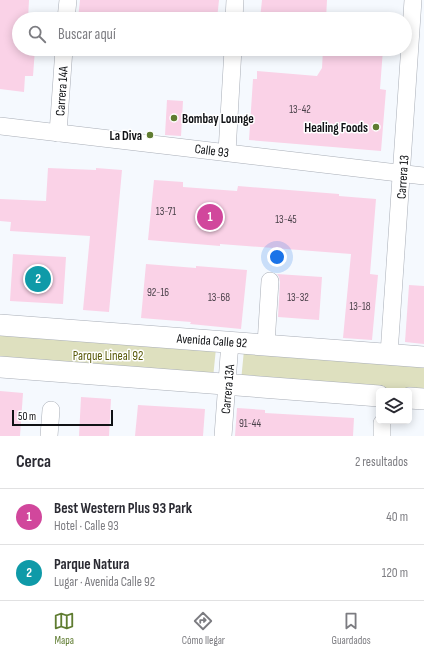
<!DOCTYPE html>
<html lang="es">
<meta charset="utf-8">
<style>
body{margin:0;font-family:"Sofia Sans Condensed",sans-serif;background:#f2f2f3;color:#2b2b33}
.controls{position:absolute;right:12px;bottom:12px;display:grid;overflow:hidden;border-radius:6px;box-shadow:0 2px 10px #0003}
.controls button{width:36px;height:36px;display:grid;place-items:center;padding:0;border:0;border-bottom:1px solid #e1e1e2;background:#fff;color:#2b2b33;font:20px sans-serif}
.scale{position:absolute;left:12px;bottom:10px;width:101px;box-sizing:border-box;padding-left:4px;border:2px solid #101215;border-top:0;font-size:11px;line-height:14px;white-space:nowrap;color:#101215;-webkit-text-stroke:3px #fff;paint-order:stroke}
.you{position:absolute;left:277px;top:257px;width:14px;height:14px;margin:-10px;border:3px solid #fff;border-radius:50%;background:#1a73e8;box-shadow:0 0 0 6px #1a73e833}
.badge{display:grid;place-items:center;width:26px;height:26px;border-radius:50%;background:#5f7c31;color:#fff;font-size:13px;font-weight:700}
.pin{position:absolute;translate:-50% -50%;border:2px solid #fff;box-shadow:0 1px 4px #0006}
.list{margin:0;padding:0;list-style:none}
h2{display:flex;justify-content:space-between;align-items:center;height:52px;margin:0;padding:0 16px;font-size:17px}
h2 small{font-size:13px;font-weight:400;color:#7c7c81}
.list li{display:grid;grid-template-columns:26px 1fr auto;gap:12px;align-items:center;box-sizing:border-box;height:56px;padding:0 16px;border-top:1px solid #e1e1e2}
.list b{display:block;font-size:15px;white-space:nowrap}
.list p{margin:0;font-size:13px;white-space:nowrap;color:#7c7c81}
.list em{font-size:13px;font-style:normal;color:#7c7c81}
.icon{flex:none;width:22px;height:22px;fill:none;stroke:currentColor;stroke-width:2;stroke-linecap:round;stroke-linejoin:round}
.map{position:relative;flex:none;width:424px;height:436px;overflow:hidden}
.search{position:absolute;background:#fff;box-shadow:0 2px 10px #0003;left:12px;right:12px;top:12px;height:44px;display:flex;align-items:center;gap:10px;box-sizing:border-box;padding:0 14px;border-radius:22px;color:#7c7c81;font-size:15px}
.sheet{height:164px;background:#fff}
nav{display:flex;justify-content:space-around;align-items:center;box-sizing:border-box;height:56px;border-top:1px solid #e1e1e2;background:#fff;font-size:11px;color:#7c7c81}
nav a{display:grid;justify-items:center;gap:2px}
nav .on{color:#5f7c31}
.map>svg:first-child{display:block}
.green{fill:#dee0bf}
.building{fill:#fad2e7}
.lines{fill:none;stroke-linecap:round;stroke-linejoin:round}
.minor-casing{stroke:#a9aeb7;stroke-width:18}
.major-casing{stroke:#a9aeb7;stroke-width:22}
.minor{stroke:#fff;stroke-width:17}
.major{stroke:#fff;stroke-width:21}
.poi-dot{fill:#5f7c31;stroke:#fff;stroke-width:1.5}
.labels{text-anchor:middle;stroke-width:3;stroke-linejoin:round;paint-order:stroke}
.number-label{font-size:11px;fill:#4a424a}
.street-label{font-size:13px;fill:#101215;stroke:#fff}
.poi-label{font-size:13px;font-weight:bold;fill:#101215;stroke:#fff;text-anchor:end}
.park-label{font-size:13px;fill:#595a09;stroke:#fff}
</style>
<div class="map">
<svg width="424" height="436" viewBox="0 0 424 436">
<rect width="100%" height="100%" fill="#f5f9fe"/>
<g class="green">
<path d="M 0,331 L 216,348 L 213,378 L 0,362 Z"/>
<path d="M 244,350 L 424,364 L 424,395 L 409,391 L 379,391 L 241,381 Z"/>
</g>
<g class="building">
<path d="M 0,0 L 29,0 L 28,19 L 19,19 L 19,49 L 35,49 L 33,76 L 25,76 L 24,92 L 0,89 Z"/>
<path d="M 80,0 L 219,0 L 217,19 L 78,19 Z"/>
<path d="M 262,0 L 327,0 L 326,19 L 260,19 Z"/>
<path d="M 323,49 L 383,49 L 380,89 L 386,90 L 381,151 L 249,140 L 253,79 L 257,79 L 257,71 L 317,76 L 322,68 Z"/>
<path d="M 167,100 L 183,101 L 181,136 L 165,135 Z"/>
<path d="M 48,168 L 96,170 L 96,168 L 122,170 L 109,312 L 83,310 L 90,236 L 10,231 L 11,222 L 0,221 L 0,199 L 46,201 Z"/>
<path d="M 154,180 L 183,182 L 183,187 L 237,191 L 238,186 L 339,194 L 339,196 L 376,199 L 370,274 L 378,275 L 372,340 L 343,338 L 351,254 L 220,244 L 220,246 L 148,240 Z"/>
<path d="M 13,254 L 66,257 L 63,304 L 10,301 Z"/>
<path d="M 146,264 L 196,268 L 196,266 L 247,270 L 241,329 L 190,324 L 191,322 L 141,318 Z"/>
<path d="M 277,274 L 322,277 L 319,320 L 278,317 L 280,282 L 279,277 Z"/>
<path d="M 409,285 L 424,286 L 424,344 L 405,342 Z"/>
<path d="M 0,391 L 23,393 L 20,436 L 0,436 Z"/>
<path d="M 81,397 L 111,399 L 109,436 L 79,436 Z"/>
<path d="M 138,405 L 205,409 L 203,436 L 135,436 Z"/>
<path d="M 237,408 L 265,410 L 265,413 L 354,418 L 353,436 L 235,436 Z"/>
</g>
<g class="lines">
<defs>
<g id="minor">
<path d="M 66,19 L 68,0"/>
<path d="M 234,19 L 235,0"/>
<path d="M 0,126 L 424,176"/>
<path d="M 58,133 L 64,49"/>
<path d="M 227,152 L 233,49"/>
<path d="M 266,344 L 270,281"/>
<path d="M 389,354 L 413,0"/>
<path d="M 382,423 L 382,436"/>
<path d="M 49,436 L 51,410"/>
<path d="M 223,436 L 230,342"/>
</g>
<g id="major">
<path d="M 0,325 L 424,357"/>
<path d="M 0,367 L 379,396"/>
<path d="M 409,398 L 424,399"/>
</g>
</defs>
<use href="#minor" class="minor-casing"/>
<use href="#major" class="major-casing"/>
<use href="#minor" class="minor"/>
<use href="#major" class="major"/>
</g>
<g class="poi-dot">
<circle cx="174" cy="118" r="4"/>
<circle cx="376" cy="127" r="4"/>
<circle cx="150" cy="135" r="4"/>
</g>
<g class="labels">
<g class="number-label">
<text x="300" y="113">13-42</text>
<text x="166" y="215">13-71</text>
<text x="286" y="223">13-45</text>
<text x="158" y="296">92-16</text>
<text x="219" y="301">13-68</text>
<text x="298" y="301">13-32</text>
<text x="360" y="310">13-18</text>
<text x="250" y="427">91-44</text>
</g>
<g class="street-label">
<text transform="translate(61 91) rotate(-86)" y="5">Carrera 14A</text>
<text transform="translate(212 150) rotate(7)" y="5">Calle 93</text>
<text transform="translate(402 177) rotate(-86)" y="5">Carrera 13</text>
<text transform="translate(212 340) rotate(4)" y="5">Avenida Calle 92</text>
<text transform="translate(227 389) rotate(-85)" y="5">Carrera 13A</text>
</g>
<g class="poi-label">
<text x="182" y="123" text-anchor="start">Bombay Lounge</text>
<text x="368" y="132">Healing Foods</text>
<text x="142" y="140">La Diva</text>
</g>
<g class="park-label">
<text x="108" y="360">Parque Lineal 92</text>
</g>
</g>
</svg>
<div class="controls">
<button><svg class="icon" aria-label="layers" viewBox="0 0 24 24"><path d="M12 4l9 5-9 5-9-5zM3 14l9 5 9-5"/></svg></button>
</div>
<div class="scale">50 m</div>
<div class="you"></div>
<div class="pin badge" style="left:210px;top:217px;background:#d1479c">1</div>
<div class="pin badge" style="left:38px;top:279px;background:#0f9aa8">2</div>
<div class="search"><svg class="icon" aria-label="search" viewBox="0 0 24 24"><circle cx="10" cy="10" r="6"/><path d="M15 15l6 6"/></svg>Buscar aquí</div>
</div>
<section class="sheet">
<h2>Cerca<small>2 resultados</small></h2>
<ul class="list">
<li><span class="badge" style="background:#d1479c">1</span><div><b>Best Western Plus 93 Park</b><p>Hotel · Calle 93</p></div><em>40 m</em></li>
<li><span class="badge" style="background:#0f9aa8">2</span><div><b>Parque Natura</b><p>Lugar · Avenida Calle 92</p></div><em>120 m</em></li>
</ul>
</section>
<nav>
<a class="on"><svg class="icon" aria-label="map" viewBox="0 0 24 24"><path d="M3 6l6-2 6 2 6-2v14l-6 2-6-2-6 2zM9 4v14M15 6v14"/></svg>Mapa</a>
<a><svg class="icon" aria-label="directions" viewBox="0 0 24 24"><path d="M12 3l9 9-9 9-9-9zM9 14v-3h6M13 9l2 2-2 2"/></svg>Cómo llegar</a>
<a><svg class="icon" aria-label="saved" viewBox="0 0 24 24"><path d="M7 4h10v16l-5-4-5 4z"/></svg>Guardados</a>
</nav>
